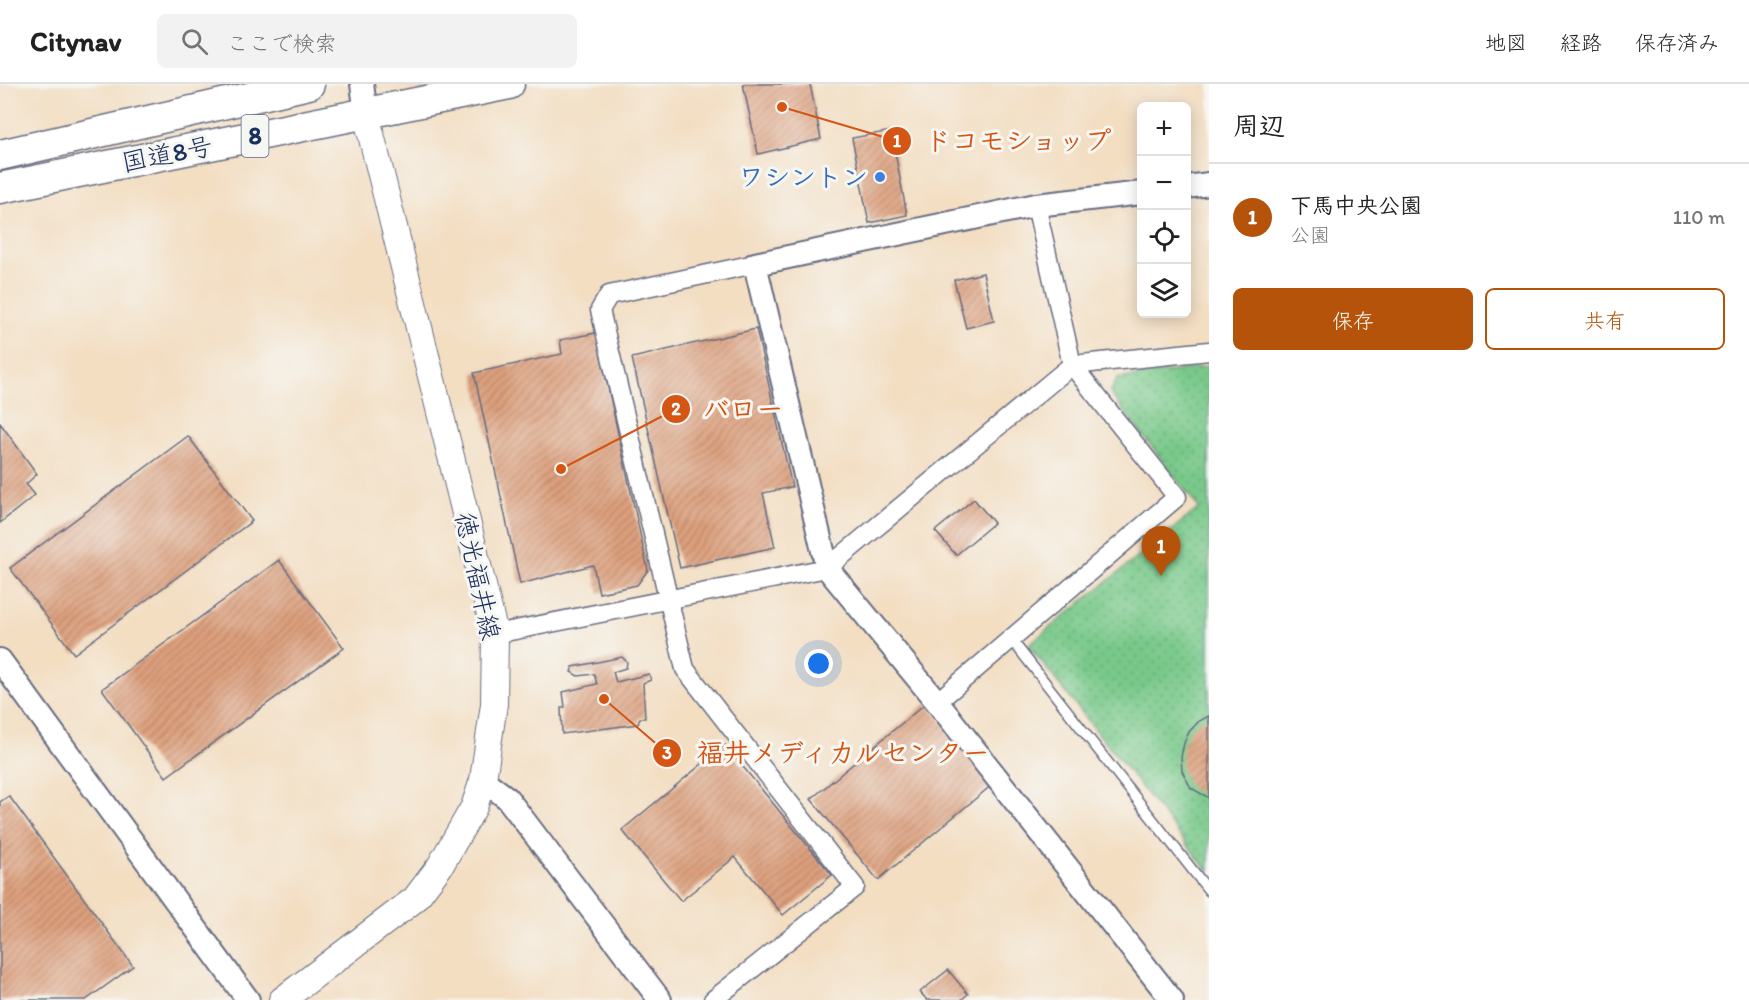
<!DOCTYPE html>
<html lang="ja">
<meta charset="utf-8">
<style>
body{margin:0;font-family:Itim,"Klee One",sans-serif;background:#f2f2f2;color:#222}
.controls{position:absolute;right:18px;top:18px;display:grid;overflow:hidden;border-radius:9px;box-shadow:0 3px 15px #0003}
.controls button{width:54px;height:54px;display:grid;place-items:center;padding:0;border:0;border-bottom:2px solid #e0e0e0;background:#fff;color:#222;font:30px sans-serif}
.you{position:absolute;left:819px;top:580px;width:21px;height:21px;margin:-15px;border:4px solid #fff;border-radius:50%;background:#1a73e8;box-shadow:0 0 0 9px #1a73e833}
.badge{display:grid;place-items:center;width:39px;height:39px;border-radius:50%;background:#b45309;color:#fff;font-size:20px;font-weight:700}
.pin{position:absolute;translate:-50% -50px;filter:drop-shadow(0 2px 3px #0008)}
.pin::after{content:'';position:absolute;top:32px;width:21px;height:18px;background:inherit;clip-path:polygon(0 0,100% 0,50% 100%)}
.list{margin:0;padding:0;list-style:none}
h2{display:flex;justify-content:space-between;align-items:center;height:78px;margin:0;padding:0 24px;font-size:26px}
h2 small{font-size:20px;font-weight:400;color:#767676}
.list li{display:grid;grid-template-columns:39px 1fr auto;gap:18px;align-items:center;box-sizing:border-box;height:108px;padding:0 24px;border-top:2px solid #e0e0e0}
.list b{display:block;font-size:22px;white-space:nowrap}
.list p{margin:0;font-size:20px;white-space:nowrap;color:#767676}
.list em{font-size:20px;font-style:normal;color:#767676}
.actions{display:flex;gap:12px;padding:18px 24px}
.actions a{flex:1;padding:14px 0;border:2px solid #b45309;border-radius:9px;text-align:center;font-size:21px;color:#b45309}
.actions .main{background:#b45309;color:#fff}
.icon{flex:none;width:33px;height:33px;fill:none;stroke:currentColor;stroke-width:2;stroke-linecap:round;stroke-linejoin:round}
.map{position:relative;flex:none;width:1209px;height:916px;overflow:hidden}
header{display:flex;align-items:center;gap:36px;box-sizing:border-box;height:84px;padding:0 30px;background:#fff;border-bottom:2px solid #e0e0e0}
header strong{font-size:28px}
nav{display:flex;gap:33px;margin-inline-start:auto;font-size:21px}
.search{width:420px;height:54px;background:#f2f2f2;display:flex;align-items:center;gap:15px;box-sizing:border-box;padding:0 21px;border-radius:9px;color:#767676;font-size:22px}
main{display:flex}
aside{flex:1;background:#fff}
.map>svg:first-child{display:block}
.park{fill:url(#park-dots);stroke:#4a7c74;stroke-width:1.5}
.building{fill:url(#building-hatch)}
.lines{fill:none;stroke-linecap:round;stroke-linejoin:round}
.service-casing{stroke:#676c81;stroke-width:12}
.minor-casing{stroke:#676c81;stroke-width:21}
.tertiary-casing{stroke:#676c81;stroke-width:26}
.secondary-casing{stroke:#676c81;stroke-width:28}
.trunk-casing{stroke:#676c81;stroke-width:33}
.service{stroke:#fff;stroke-width:9}
.minor{stroke:#fff;stroke-width:18}
.tertiary{stroke:#fff;stroke-width:22}
.secondary{stroke:#fff;stroke-width:26}
.trunk{stroke:#fff;stroke-width:30}
.shop-dot{fill:#3f7fe0;stroke:#f6f6f2;stroke-width:2}
.labels{text-anchor:middle;stroke-width:6;stroke-linejoin:round;paint-order:stroke}
.shield{fill:#f6f6f2;stroke:#5d6b8a;stroke-width:1.5}
.shield-label{font-size:24px;font-weight:bold;fill:#1b2f5e}
.street-label{font-size:26px;fill:#1b2f5e;stroke:#f6f6f2}
.shop-label{font-size:26px;font-weight:bold;fill:#366cbe;stroke:#f6f6f2;text-anchor:end}
.leader{fill:none;stroke:#d45514;stroke-width:2}
.callout-dot{fill:#d45514;stroke:#f6f6f2;stroke-width:2}
.mark-label{font-size:18px;text-anchor:middle;font-weight:bold;fill:#fff}
.callout-label{font-size:27px;text-anchor:middle;font-weight:bold;fill:#d45514;stroke:#f6f6f2;stroke-width:6;stroke-linejoin:round;paint-order:stroke}
</style>
<header>
<strong>Citynav</strong>
<div class="search"><svg class="icon" aria-label="search" viewBox="0 0 24 24"><circle cx="10" cy="10" r="6"/><path d="M15 15l6 6"/></svg>ここで検索</div>
<nav><a>地図</a><a>経路</a><a>保存済み</a></nav>
</header>
<main>
<div class="map">
<svg width="1209" height="916" viewBox="0 0 1209 916">
<defs>
<pattern id="park-dots" width="8" height="8" patternUnits="userSpaceOnUse" patternTransform="scale(1.5)"><rect width="8" height="8" fill="#79c98a"/><path d="M2 2h.1M6 6h.1" fill="none" stroke="#62a474" stroke-width="1.8" stroke-linecap="round"/></pattern>
<pattern id="building-hatch" width="6" height="6" patternUnits="userSpaceOnUse" patternTransform="scale(1.5)"><rect width="6" height="6" fill="#dea07d"/><path d="M-1 1l2-2M0 6l6-6M5 7l2-2" fill="none" stroke="#b3836a"/></pattern>
</defs>
<rect width="100%" height="100%" fill="#f6f6f2"/>
<filter id="ink" filterUnits="userSpaceOnUse"><feTurbulence type="fractalNoise" baseFrequency=".0167" numOctaves="2"/><feDisplacementMap in="SourceGraphic" scale="12" xChannelSelector="R" yChannelSelector="G"/><feConvolveMatrix kernelMatrix="1 2 1 2 8 2 1 2 1" color-interpolation-filters="sRGB"/></filter>
<filter id="wash" filterUnits="userSpaceOnUse"><feTurbulence type="fractalNoise" baseFrequency=".008" numOctaves="4" result="noise"/><feDisplacementMap in="SourceGraphic" scale="24" xChannelSelector="R" yChannelSelector="G"/><feGaussianBlur stdDeviation="1.35" result="paint"/><feColorMatrix in="noise" values="0 0 0 0 0 0 0 0 0 0 0 0 0 0 0 0 0 1.4 0 .05"/><feComposite in="paint" operator="in"/></filter>
<g filter="url(#wash)">
<rect width="100%" height="100%" fill="#f3dec2"/>
<path class="park" d="M 1209,282 L 1209,788 L 1028,561 L 1199,424 L 1110,309 L 1117,295 Z"/>
<g id="blocks">
<g class="building">
<path d="M 743,0 L 810,0 L 821,55 L 758,70 Z"/>
<path d="M 891,47 L 907,131 L 869,139 L 852,54 Z"/>
<path d="M 983,189 L 994,237 L 966,244 L 954,196 Z"/>
<path d="M 756,245 L 792,403 L 763,409 L 775,463 L 680,484 L 632,274 Z"/>
<path d="M 596,249 L 648,486 L 637,501 L 599,509 L 593,481 L 520,500 L 474,289 L 562,270 L 560,256 Z"/>
<path d="M 0,339 L 37,390 L 26,400 L 35,411 L 0,439 Z"/>
<path d="M 188,352 L 252,437 L 74,570 L 10,484 Z"/>
<path d="M 974,415 L 994,439 L 956,471 L 935,447 Z"/>
<path d="M 279,476 L 344,564 L 166,693 L 102,605 Z"/>
<path d="M 622,573 L 627,578 L 626,584 L 613,588 L 616,598 L 649,590 L 651,596 L 643,599 L 645,634 L 640,634 L 638,640 L 562,650 L 561,624 L 565,623 L 563,608 L 597,600 L 594,590 L 578,592 L 571,588 L 573,583 Z"/>
<path d="M 926,619 L 993,700 L 878,796 L 811,715 Z"/>
<path d="M 1209,632 L 1209,714 L 1191,704 L 1182,687 L 1181,673 L 1184,659 L 1189,648 L 1199,637 Z"/>
<path d="M 725,661 L 832,791 L 783,831 L 735,773 L 681,817 L 622,746 Z"/>
<path d="M 9,712 L 133,882 L 86,916 L 0,916 L 0,718 Z"/>
<path d="M 948,886 L 968,910 L 961,916 L 927,916 L 920,908 Z"/>
</g>
</g>
</g>
<g filter="url(#ink)">
<use href="#blocks" fill-opacity="0" stroke="#676c81" stroke-width="1.5"/>
<g class="lines">
<defs>
<path id="service" d="M 1011,555 L 1209,807"/>
<g id="minor">
<path d="M 495,550 L 827,484 L 1072,281 L 1209,267"/>
<path d="M 937,618 L 1177,413 L 1072,281 L 1036,121"/>
<path d="M 713,916 L 855,803 L 685,585 L 600,226 L 609,211 L 755,180"/>
</g>
<g id="tertiary">
<path d="M 362,0 L 366,30"/>
<path d="M 1186,103 L 1209,100"/>
<path d="M 1142,109 L 1036,121 L 755,180 L 827,484 L 937,618 L 1172,916"/>
<path d="M 0,576 L 248,916"/>
<path d="M 483,696 L 507,714 L 660,916"/>
</g>
<path id="secondary" d="M 282,916 L 415,815 L 440,782 L 474,723 L 483,696 L 494,620 L 495,550 L 366,30"/>
<g id="trunk">
<path d="M 0,71 L 309,0"/>
<path d="M 0,104 L 509,0"/>
</g>
</defs>
<use href="#service" class="service-casing"/>
<use href="#minor" class="minor-casing"/>
<use href="#tertiary" class="tertiary-casing"/>
<use href="#secondary" class="secondary-casing"/>
<use href="#trunk" class="trunk-casing"/>
<use href="#service" class="service"/>
<use href="#minor" class="minor"/>
<use href="#tertiary" class="tertiary"/>
<use href="#secondary" class="secondary"/>
<use href="#trunk" class="trunk"/>
</g>
</g>
<circle class="shop-dot" cx="880" cy="93" r="6"/>
<g class="labels">
<rect class="shield" x="241.5" y="31" width="27" height="42" rx="4.5"/>
<g class="shield-label">
<text x="255" y="60">8</text>
</g>
<g class="street-label">
<text transform="translate(167 70) rotate(-11)" y="9">国道8号</text>
<text transform="translate(478 492) rotate(78)" y="9">徳光福井線</text>
</g>
<g class="shop-label">
<text x="868" y="102">ワシントン</text>
</g>
</g>
<path class="leader" d="M782 23L897 57M561 385L676 325M604 615L667 669"/>
<g class="callout-dot">
<circle cx="782" cy="23" r="6"/>
<circle cx="561" cy="385" r="6"/>
<circle cx="604" cy="615" r="6"/>
<circle cx="897" cy="57" r="15"/>
<circle cx="676" cy="325" r="15"/>
<circle cx="667" cy="669" r="15"/>
</g>
<g class="mark-label">
<text x="897" y="63">1</text>
<text x="676" y="331">2</text>
<text x="667" y="675">3</text>
</g>
<g class="callout-label">
<text x="1018" y="66">ドコモショップ</text>
<text x="743" y="334">バロー</text>
<text x="843" y="678">福井メディカルセンター</text>
</g>
</svg>
<div class="controls">
<button>+</button>
<button>−</button>
<button><svg class="icon" aria-label="locate" viewBox="0 0 24 24"><circle cx="12" cy="12" r="6"/><path d="M12 2v4M12 18v4M2 12h4M18 12h4"/></svg></button>
<button><svg class="icon" aria-label="layers" viewBox="0 0 24 24"><path d="M12 4l9 5-9 5-9-5zM3 14l9 5 9-5"/></svg></button>
</div>
<div class="you"></div>
<div class="pin badge" style="left:1161px;top:492px">1</div>
</div>
<aside>
<h2>周辺<small></small></h2>
<ul class="list">
<li><span class="badge">1</span><div><b>下馬中央公園</b><p>公園</p></div><em>110 m</em></li>
</ul>
<div class="actions"><a class="main">保存</a><a>共有</a></div>
</aside>
</main>
